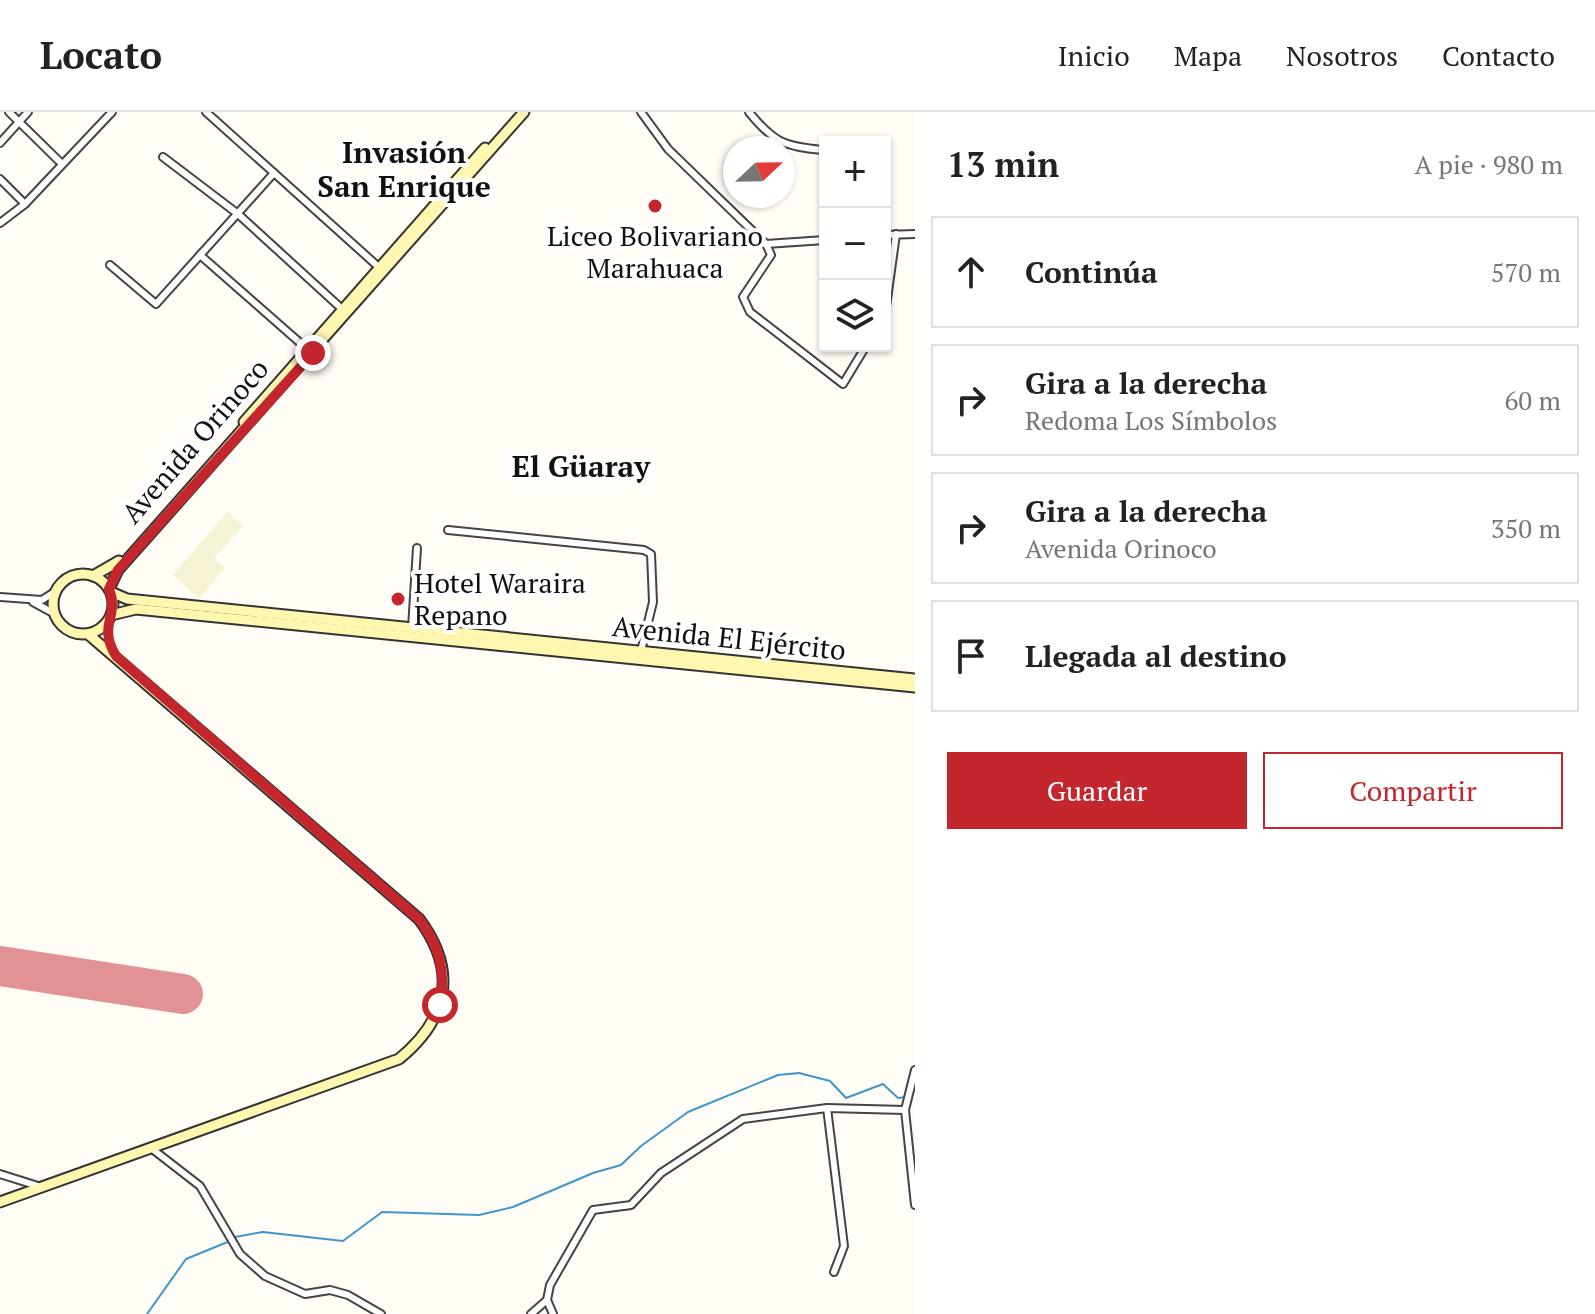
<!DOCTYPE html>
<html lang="es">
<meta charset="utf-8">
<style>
body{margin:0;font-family:"PT Serif",serif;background:#f6f6f6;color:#222}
.controls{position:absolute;right:24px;top:24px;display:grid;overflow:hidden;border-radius:0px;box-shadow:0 2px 6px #0004}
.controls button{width:72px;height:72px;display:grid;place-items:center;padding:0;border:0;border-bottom:2px solid #e0e0e0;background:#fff;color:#222;font:40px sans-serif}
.compass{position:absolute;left:723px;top:24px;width:72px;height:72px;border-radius:50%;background:#fff;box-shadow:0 2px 6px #0004;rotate:68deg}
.stop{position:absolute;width:24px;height:24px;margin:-18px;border:6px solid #c4262e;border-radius:50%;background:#fff}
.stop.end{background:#c4262e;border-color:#fff;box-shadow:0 2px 8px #0008}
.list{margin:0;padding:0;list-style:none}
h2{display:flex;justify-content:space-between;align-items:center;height:104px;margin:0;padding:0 32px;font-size:34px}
h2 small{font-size:26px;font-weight:400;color:#767676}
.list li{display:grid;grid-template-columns:52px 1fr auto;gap:24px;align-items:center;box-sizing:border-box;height:112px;margin:0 16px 16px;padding:0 16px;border:2px solid #e0e0e0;border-radius:0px}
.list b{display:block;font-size:30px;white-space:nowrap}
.list p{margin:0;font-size:26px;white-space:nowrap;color:#767676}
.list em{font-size:26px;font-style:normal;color:#767676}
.actions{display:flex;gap:16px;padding:24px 32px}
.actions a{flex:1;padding:18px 0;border:2px solid #c4262e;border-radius:0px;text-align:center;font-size:28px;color:#c4262e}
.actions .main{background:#c4262e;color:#fff}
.icon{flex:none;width:44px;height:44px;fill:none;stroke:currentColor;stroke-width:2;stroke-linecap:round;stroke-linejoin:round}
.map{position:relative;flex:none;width:915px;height:1202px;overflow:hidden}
header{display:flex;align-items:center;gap:48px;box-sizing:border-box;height:112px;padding:0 40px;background:#fff;border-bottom:2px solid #e0e0e0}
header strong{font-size:38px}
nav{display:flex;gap:44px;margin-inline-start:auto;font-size:28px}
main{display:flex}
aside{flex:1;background:#fff}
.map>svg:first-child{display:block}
.farmland{fill:#f6f3d4}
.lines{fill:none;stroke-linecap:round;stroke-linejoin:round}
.stream{stroke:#3f96cf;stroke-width:2}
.runway{stroke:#e29292;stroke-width:40}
.street-casing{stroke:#444;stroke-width:10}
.secondary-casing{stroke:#333;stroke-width:13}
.street{stroke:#fff;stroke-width:6}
.secondary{stroke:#fff6b0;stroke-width:9}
.route{stroke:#c4262e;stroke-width:10}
.poi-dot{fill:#c4262e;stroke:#fff;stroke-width:3}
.labels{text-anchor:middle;stroke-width:8;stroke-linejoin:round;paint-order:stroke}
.poi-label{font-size:28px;fill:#111;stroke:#fff}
.street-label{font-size:28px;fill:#111;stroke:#fff}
.neighbourhood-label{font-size:30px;font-weight:bold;fill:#111;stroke:#fff}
</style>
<header>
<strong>Locato</strong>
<nav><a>Inicio</a><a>Mapa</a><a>Nosotros</a><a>Contacto</a></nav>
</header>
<main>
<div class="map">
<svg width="915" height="1202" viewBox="0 0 915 1202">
<rect width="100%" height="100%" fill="#fffdf5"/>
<path class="farmland" d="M 228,399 L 243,414 L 214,447 L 225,456 L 199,487 L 173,463 Z"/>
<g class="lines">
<g class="stream">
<path d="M 235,1125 L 263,1120 L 343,1129 L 382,1100 L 479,1103 L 513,1095 L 593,1061 L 621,1053 L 641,1034 L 688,1000 L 778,963 L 799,961 L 830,969 L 846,986 L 883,972 L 898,986 L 906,985"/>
<path d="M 147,1202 L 186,1147 L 230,1129"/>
</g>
<path class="runway" d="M 0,854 L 183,882"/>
<defs>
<g id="street">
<path d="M 9,0 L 62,52"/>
<path d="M 206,0 L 382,158"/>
<path d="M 641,0 L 668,37 L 766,132 L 825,128"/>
<path d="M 749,0 C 774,31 784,34 823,38 L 825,47"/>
<path d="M 0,31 L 28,0"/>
<path d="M 163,45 L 238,102 L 342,197"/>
<path d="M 0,67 L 25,92"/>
<path d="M 0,111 L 25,92 L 112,0"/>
<path d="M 885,123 L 915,122"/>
<path d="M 766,132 L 771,143 L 743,185 L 750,200 L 843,272 L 866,234"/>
<path d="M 200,143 L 306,236"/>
<path d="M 110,153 L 156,192 L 274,61"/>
<path d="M 885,202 L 896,122"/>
<path d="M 448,418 L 644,438 L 651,442 L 653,490 L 641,539"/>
<path d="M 0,485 L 42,488 L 56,479"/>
<path d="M 33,490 L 55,502"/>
<path d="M 412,516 L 417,436"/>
<path d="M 915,958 L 905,998 L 915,1093"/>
<path d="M 827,996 L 844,1134 L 834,1160"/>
<path d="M 151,1036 L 200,1074 L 240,1142 L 265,1164 L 305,1182 L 330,1178 L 348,1183 L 381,1202"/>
<path d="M 0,1062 L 38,1074"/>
<path d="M 531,1202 L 547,1188"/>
<path d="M 553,1202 L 547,1188 L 550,1173 L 593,1098 L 631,1093 L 661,1061 L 743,1007 L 827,996 L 905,998"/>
</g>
<g id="secondary">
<path d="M 244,310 L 485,36"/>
<circle cx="83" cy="492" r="30"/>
<path d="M 93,464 L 119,449"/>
<path d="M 109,477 L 118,458 L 524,0"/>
<path d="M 111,480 L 127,487 L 915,567"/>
<path d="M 111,503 L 136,497 L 915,575"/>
<path d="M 0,1090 L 399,947 C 448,907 458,859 419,807 L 88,522"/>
</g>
</defs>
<use href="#street" class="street-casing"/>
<use href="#secondary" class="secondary-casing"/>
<use href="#street" class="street"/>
<use href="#secondary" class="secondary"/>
</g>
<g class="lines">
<path class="route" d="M 313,241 L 118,458 L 109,477 C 120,504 97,513 116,544 L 419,807 C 440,834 446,860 440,893"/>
</g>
<g class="poi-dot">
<circle cx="655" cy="94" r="8"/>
<circle cx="398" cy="487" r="8"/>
</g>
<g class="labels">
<g class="poi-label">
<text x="655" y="134">Liceo Bolivariano<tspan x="655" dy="32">Marahuaca</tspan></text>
<text x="414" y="481" text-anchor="start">Hotel Waraira<tspan x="414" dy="32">Repano</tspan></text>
</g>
<g class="street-label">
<text transform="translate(195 329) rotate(-49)" y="10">Avenida Orinoco</text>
<text transform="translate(729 526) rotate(6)" y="10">Avenida El Ejército</text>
</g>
<g class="neighbourhood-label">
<text x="404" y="51">Invasión<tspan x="404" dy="34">San Enrique</tspan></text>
<text x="581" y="365">El Güaray</text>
</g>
</g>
</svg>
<div class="controls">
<button>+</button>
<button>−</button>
<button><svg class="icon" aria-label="layers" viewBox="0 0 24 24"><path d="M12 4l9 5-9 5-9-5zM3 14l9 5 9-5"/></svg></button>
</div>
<svg class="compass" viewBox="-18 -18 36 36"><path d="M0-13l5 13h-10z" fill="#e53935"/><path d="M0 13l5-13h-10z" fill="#767676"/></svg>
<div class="stop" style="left:440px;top:893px"></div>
<div class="stop end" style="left:313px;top:241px"></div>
</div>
<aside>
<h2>13 min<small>A pie · 980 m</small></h2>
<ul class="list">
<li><svg class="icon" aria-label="ahead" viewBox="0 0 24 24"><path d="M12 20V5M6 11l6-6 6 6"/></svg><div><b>Continúa</b></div><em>570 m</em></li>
<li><svg class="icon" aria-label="right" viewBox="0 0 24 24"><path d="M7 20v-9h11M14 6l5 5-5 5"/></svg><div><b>Gira a la derecha</b><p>Redoma Los Símbolos</p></div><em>60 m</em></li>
<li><svg class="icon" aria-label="right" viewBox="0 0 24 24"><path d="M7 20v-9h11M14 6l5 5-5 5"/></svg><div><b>Gira a la derecha</b><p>Avenida Orinoco</p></div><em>350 m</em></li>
<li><svg class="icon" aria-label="arrive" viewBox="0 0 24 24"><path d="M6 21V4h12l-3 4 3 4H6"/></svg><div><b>Llegada al destino</b></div></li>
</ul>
<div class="actions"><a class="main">Guardar</a><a>Compartir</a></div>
</aside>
</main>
